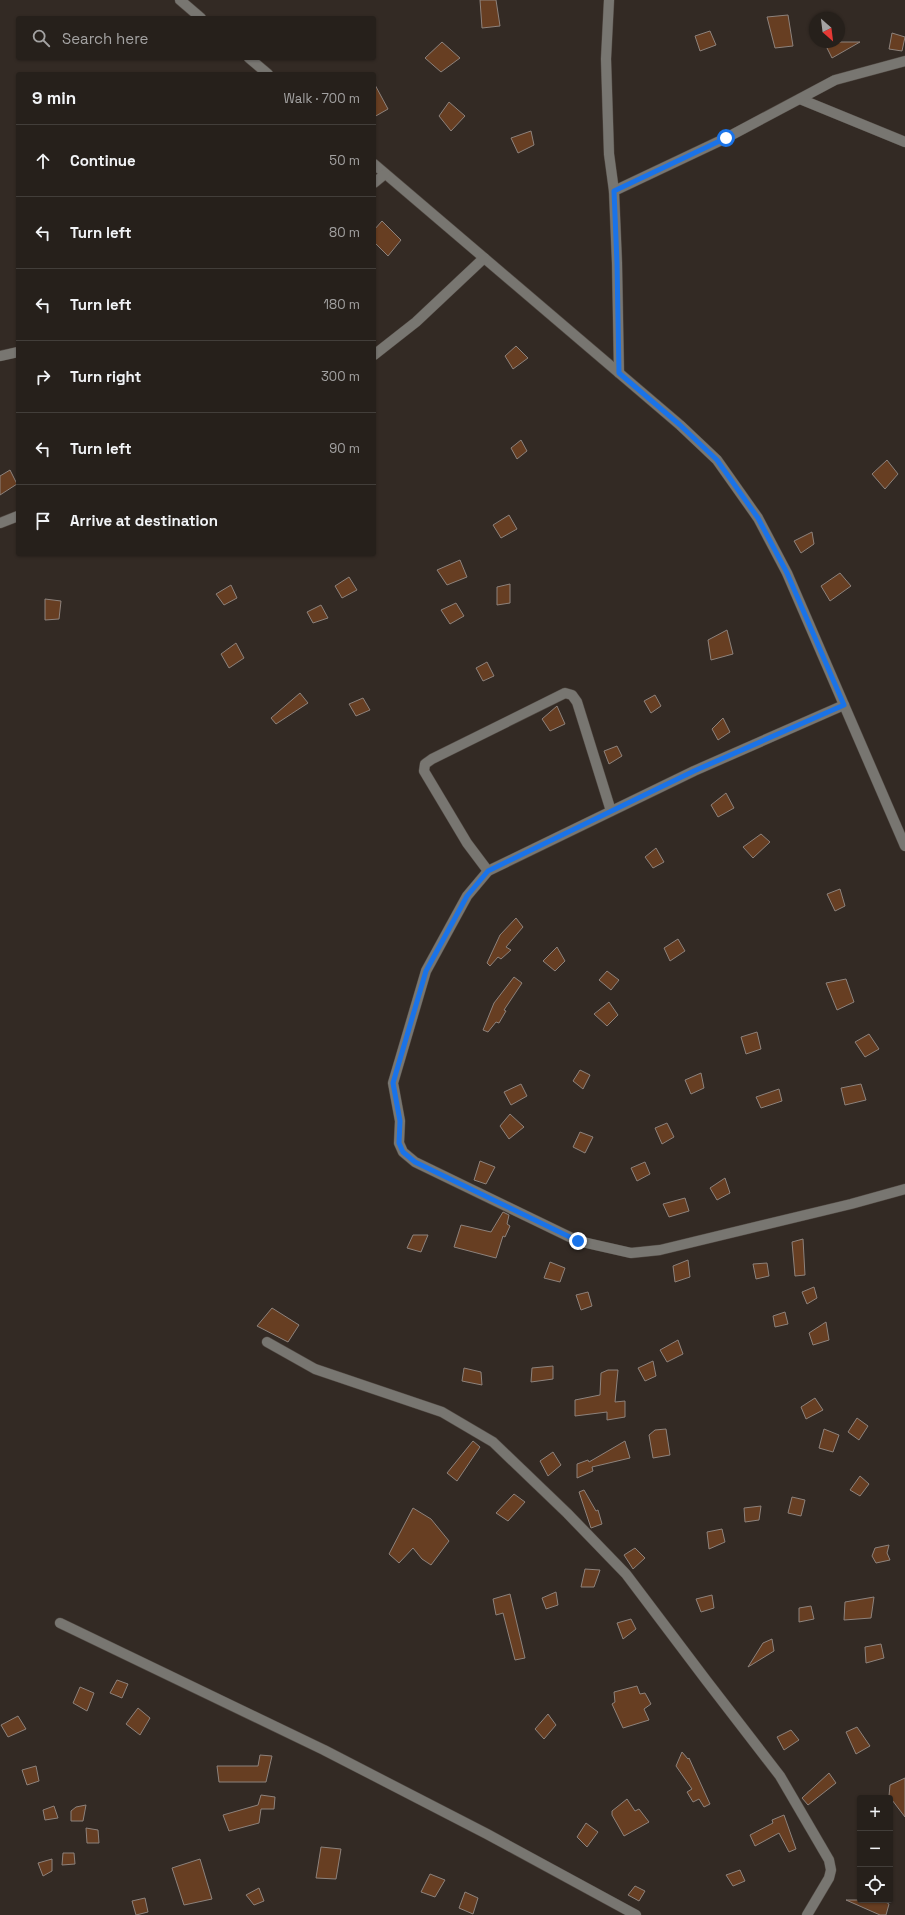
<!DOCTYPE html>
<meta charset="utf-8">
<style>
body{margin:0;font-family:"Space Grotesk",sans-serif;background:#322d28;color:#f1f3f6}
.controls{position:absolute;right:12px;bottom:12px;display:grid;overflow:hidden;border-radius:4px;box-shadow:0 1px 3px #0004}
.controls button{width:36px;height:36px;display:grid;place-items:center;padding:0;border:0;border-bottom:1px solid #423e3a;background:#26201b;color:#f1f3f6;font:20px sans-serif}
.compass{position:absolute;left:809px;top:12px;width:36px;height:36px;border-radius:50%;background:#26201b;box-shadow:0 1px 3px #0004;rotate:152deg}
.stop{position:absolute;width:12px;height:12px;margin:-9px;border:3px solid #1a73e8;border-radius:50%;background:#fff}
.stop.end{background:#1a73e8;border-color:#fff;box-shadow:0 1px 4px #0008}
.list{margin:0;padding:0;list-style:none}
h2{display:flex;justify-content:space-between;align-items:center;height:52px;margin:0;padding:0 16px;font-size:17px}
h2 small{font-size:13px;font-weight:400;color:#a4a3a3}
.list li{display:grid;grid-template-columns:26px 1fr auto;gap:12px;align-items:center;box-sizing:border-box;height:72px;padding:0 16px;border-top:1px solid #423e3a}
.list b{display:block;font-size:15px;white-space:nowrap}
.list em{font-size:13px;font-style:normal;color:#a4a3a3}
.icon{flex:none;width:22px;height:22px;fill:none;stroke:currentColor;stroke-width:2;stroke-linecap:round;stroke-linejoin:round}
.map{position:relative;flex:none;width:905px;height:1915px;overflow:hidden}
.search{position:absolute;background:#26201b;box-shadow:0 1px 3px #0004;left:16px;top:16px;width:360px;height:44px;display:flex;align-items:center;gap:10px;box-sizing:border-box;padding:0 14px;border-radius:4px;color:#a4a3a3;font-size:15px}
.panel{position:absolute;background:#26201b;box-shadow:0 1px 3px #0004;left:16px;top:72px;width:360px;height:484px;border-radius:4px}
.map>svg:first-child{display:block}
.building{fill:#673e22;stroke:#8d827c}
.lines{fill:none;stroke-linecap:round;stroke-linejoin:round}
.minor-casing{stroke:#504842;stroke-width:11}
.minor{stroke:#787671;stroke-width:10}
.route{stroke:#1a73e8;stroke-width:5}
</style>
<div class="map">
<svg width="905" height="1915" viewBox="0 0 905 1915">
<rect width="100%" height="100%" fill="#332a24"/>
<g class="building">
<path d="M 480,0 L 496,0 L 500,26 L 482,28 Z"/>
<path d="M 788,15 L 793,46 L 775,48 L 767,17 Z"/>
<path d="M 710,31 L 716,45 L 700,51 L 695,36 Z"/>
<path d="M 892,33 L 905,37 L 902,51 L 889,49 Z"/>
<path d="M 442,42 L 460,58 L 441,72 L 425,58 Z"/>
<path d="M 824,42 L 860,42 L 832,58 Z"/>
<path d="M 374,83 L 388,109 L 374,117 Z"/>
<path d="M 449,102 L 465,116 L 451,131 L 439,116 Z"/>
<path d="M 531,131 L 534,145 L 518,153 L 511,138 Z"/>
<path d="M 382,221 L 401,240 L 388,256 L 374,242 L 374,230 Z"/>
<path d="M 516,346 L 528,358 L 513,369 L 505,356 Z"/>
<path d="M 521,440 L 527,451 L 517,459 L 511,448 Z"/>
<path d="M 887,460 L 898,474 L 885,489 L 872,474 Z"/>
<path d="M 10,470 L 17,484 L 0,495 L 0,476 Z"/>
<path d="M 509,515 L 517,529 L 501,538 L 493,525 Z"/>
<path d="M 812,532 L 814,544 L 801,553 L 794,541 Z"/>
<path d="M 460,560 L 467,577 L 447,585 L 437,570 Z"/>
<path d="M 840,573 L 851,586 L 830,601 L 821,586 Z"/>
<path d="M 349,577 L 357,590 L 342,598 L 335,586 Z"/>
<path d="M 510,584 L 510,603 L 497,605 L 497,587 Z"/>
<path d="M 231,585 L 237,598 L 224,605 L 216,594 Z"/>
<path d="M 45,599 L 61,601 L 59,619 L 45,620 Z"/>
<path d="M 456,603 L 464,616 L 450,624 L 441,610 Z"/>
<path d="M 321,605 L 328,618 L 313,623 L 307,612 Z"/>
<path d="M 727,630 L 733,654 L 711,660 L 708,640 Z"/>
<path d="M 236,643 L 244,658 L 229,668 L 221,654 Z"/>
<path d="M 487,662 L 494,676 L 483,681 L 476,668 Z"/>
<path d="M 300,693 L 308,703 L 276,724 L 271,718 Z"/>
<path d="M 655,695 L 661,706 L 651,713 L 644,701 Z"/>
<path d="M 363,698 L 370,710 L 356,716 L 349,704 Z"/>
<path d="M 557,706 L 565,724 L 550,731 L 542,719 Z"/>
<path d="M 723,718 L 730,732 L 718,740 L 712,729 Z"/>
<path d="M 617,746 L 622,756 L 609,764 L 604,751 Z"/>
<path d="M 726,793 L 734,808 L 718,817 L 711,805 Z"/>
<path d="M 761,834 L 770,842 L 753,858 L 743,847 Z"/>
<path d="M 656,848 L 664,862 L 653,868 L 645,857 Z"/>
<path d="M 840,889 L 845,906 L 835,911 L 827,894 Z"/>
<path d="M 516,918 L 523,927 L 506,947 L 511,950 L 501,959 L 498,957 L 490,966 L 487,963 L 500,935 Z"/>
<path d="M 678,939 L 685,951 L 670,961 L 664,948 Z"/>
<path d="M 557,947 L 565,961 L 555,971 L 543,961 Z"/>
<path d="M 607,971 L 619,980 L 611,990 L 599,980 Z"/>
<path d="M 514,977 L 522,983 L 504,1010 L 506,1011 L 499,1023 L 496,1022 L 488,1032 L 483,1030 L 494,1003 Z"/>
<path d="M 846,979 L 854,1002 L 837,1010 L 826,983 Z"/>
<path d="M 609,1002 L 618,1015 L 607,1026 L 594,1014 Z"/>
<path d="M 757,1032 L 761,1049 L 746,1054 L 741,1037 Z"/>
<path d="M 869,1034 L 879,1049 L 865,1057 L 855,1042 Z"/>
<path d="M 580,1070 L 590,1075 L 583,1089 L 573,1081 Z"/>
<path d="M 701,1073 L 704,1088 L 691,1094 L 685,1080 Z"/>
<path d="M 521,1084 L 527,1096 L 511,1105 L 504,1092 Z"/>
<path d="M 861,1084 L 866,1100 L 845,1105 L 841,1088 Z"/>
<path d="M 779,1089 L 782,1101 L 761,1108 L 756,1097 Z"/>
<path d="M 510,1114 L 524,1127 L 509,1139 L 500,1126 Z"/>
<path d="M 667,1123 L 674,1137 L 662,1144 L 655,1128 Z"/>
<path d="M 580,1132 L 593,1137 L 585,1153 L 573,1147 Z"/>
<path d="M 480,1161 L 495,1167 L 486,1184 L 474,1180 Z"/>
<path d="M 645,1162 L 650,1174 L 637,1181 L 631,1168 Z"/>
<path d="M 725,1178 L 730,1193 L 717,1200 L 710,1188 Z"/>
<path d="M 685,1198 L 689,1211 L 669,1217 L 663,1204 Z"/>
<path d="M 503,1212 L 509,1215 L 507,1224 L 510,1226 L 505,1237 L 503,1236 L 496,1258 L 454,1247 L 461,1225 L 491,1232 Z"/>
<path d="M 413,1235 L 428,1235 L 421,1252 L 407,1248 Z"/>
<path d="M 803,1239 L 805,1275 L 795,1276 L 792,1242 Z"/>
<path d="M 688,1260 L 690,1277 L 675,1282 L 673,1266 Z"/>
<path d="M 550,1262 L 565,1268 L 560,1282 L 544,1278 Z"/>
<path d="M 767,1263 L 769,1276 L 756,1279 L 753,1264 Z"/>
<path d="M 814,1287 L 817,1298 L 807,1304 L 802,1292 Z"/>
<path d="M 588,1292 L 592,1306 L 581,1310 L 576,1295 Z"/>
<path d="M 272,1308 L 299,1325 L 288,1342 L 257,1326 Z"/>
<path d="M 785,1312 L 788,1324 L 775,1327 L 773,1316 Z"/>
<path d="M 826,1322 L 829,1340 L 813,1345 L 809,1333 Z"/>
<path d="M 678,1340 L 683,1354 L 667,1362 L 660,1350 Z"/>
<path d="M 653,1361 L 656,1376 L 645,1381 L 638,1368 Z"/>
<path d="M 553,1366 L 553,1379 L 531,1382 L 532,1368 Z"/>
<path d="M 464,1368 L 481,1372 L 482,1385 L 462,1381 Z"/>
<path d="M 608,1370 L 618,1370 L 615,1402 L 625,1401 L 625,1417 L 607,1420 L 607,1412 L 575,1416 L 575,1400 L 600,1395 L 601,1373 Z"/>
<path d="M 815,1398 L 823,1410 L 806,1419 L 801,1407 Z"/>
<path d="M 857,1418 L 868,1426 L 859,1440 L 848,1432 Z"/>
<path d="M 666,1429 L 670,1455 L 653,1458 L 649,1435 L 655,1430 Z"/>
<path d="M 824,1429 L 839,1435 L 833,1452 L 819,1448 Z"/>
<path d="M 473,1441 L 480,1447 L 457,1481 L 447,1473 Z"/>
<path d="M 625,1441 L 630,1458 L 592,1467 L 593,1471 L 577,1478 L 577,1464 L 588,1460 L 589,1462 Z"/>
<path d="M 553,1452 L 561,1465 L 548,1476 L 540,1461 Z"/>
<path d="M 860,1476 L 869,1484 L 860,1496 L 850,1490 Z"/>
<path d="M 584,1490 L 596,1511 L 598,1510 L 602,1524 L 591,1528 L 579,1492 Z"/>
<path d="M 514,1494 L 525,1502 L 508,1521 L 496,1513 Z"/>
<path d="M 792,1497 L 805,1500 L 801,1516 L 788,1513 Z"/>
<path d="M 761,1506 L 759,1520 L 745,1522 L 744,1508 Z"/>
<path d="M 413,1508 L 431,1519 L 449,1541 L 431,1565 L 422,1559 L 413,1548 L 399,1563 L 389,1554 Z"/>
<path d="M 722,1529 L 725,1542 L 709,1549 L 707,1532 Z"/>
<path d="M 889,1545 L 887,1553 L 890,1560 L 876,1563 L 872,1556 L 875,1548 Z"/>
<path d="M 635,1548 L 645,1558 L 633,1569 L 624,1555 Z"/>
<path d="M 585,1569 L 600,1570 L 594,1587 L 581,1587 Z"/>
<path d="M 556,1592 L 558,1605 L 546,1609 L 542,1598 Z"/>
<path d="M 510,1594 L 525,1658 L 515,1660 L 503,1613 L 496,1615 L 493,1599 Z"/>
<path d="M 712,1595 L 714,1608 L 701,1612 L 696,1599 Z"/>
<path d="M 874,1597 L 871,1618 L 844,1620 L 845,1602 Z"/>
<path d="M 811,1606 L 814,1619 L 799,1622 L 799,1608 Z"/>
<path d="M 631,1619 L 636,1629 L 623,1639 L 617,1623 Z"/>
<path d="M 772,1639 L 774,1651 L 748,1667 L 763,1643 Z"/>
<path d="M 881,1644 L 884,1658 L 866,1663 L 865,1647 Z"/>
<path d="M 117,1680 L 128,1684 L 122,1698 L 110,1693 Z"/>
<path d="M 637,1686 L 640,1694 L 645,1693 L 651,1704 L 644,1709 L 649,1720 L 623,1728 L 612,1704 L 615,1702 L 614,1692 Z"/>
<path d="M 80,1687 L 94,1693 L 87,1711 L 73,1703 Z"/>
<path d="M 138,1708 L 150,1718 L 140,1735 L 126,1724 Z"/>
<path d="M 548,1714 L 556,1725 L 544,1739 L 535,1729 Z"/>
<path d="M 18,1716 L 26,1729 L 8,1737 L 1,1725 Z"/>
<path d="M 857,1727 L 870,1746 L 856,1754 L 846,1732 Z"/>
<path d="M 791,1730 L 799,1740 L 784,1750 L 777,1737 Z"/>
<path d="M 682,1752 L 688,1759 L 689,1758 L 710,1804 L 704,1807 L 699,1799 L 693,1802 L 687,1792 L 692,1789 L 676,1766 Z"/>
<path d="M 260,1755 L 272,1756 L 266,1782 L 219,1782 L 217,1766 L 258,1766 Z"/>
<path d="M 36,1766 L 39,1781 L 27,1785 L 22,1770 Z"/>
<path d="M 829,1773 L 836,1783 L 808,1805 L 802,1798 Z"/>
<path d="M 905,1778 L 905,1817 L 889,1796 L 890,1785 Z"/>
<path d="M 261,1795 L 275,1797 L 274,1809 L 261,1809 L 259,1823 L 229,1831 L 223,1815 L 258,1805 Z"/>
<path d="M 627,1799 L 635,1811 L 639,1809 L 649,1822 L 624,1836 L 612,1815 L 612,1811 Z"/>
<path d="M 86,1805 L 83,1821 L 71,1821 L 71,1811 L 76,1807 Z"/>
<path d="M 54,1806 L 58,1818 L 45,1820 L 43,1810 Z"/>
<path d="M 784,1815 L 796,1849 L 789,1852 L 779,1833 L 755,1846 L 750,1835 L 773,1823 L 772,1820 Z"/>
<path d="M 586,1823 L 598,1832 L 587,1847 L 577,1837 Z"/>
<path d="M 86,1828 L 98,1830 L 99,1843 L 87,1843 Z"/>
<path d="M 321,1847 L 341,1849 L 336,1879 L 316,1878 Z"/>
<path d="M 63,1853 L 74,1853 L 75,1864 L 62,1865 Z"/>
<path d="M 52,1859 L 52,1871 L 43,1876 L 38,1863 Z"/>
<path d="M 200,1859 L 212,1899 L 184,1905 L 172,1868 Z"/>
<path d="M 740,1870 L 745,1881 L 733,1886 L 726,1875 Z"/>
<path d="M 430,1874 L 445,1880 L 435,1897 L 421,1892 Z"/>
<path d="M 635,1886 L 645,1891 L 639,1901 L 628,1895 Z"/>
<path d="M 259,1888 L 264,1901 L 254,1905 L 246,1895 Z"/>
<path d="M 465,1892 L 478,1898 L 473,1914 L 459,1908 Z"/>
<path d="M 145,1898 L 148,1912 L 136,1915 L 132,1901 Z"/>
<path d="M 846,1900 L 882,1900 L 889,1904 L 886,1915 L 880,1915 Z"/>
</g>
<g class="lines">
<defs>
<g id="minor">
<path d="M 180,0 L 201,18"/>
<path d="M 609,0 L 606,59 L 609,154 L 614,191 L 617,263 L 619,373"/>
<path d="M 249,58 L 268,74"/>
<path d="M 800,99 L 905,142"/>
<path d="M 374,164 L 680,425 L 717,460 L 758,518 L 787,573 L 905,846"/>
<path d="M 374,183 L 385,174"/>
<path d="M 614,191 L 726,138 L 835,80 L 905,61"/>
<path d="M 374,355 L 416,322 L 484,258"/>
<path d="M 0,356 L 18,352"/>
<path d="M 0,523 L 18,516"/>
<path d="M 844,705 L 694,771 L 488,871 L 467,896 L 426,971 L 393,1083 L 400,1121 L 399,1143 L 403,1152 L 415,1162 L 578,1241 L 631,1253 L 660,1250 L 851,1204 L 905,1189"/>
<path d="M 488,871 L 467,843 L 424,771 L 425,764 L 432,759 L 565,693 L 572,695 L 577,702 L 611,811"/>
<path d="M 267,1342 L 315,1369 L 442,1412 L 493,1442 L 567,1513 L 626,1574 L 706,1680 L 780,1776 L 829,1860 L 831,1870 L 829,1878 L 807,1915"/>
<path d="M 60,1623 L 324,1750 L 487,1834 L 636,1915"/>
</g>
</defs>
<use href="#minor" class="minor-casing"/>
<use href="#minor" class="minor"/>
</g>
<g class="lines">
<path class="route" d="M 578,1241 L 415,1162 L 403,1152 L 399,1143 L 400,1121 L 393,1083 L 426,971 L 467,896 L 488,871 L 694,771 L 844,705 L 787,573 L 758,518 L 717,460 L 680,425 L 619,373 L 617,263 L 614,191 L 726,138"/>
</g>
</svg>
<div class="controls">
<button>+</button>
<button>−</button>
<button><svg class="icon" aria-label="locate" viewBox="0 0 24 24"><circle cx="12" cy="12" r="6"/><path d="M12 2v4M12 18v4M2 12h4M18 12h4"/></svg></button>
</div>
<svg class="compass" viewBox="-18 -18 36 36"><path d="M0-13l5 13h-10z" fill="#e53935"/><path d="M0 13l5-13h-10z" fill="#a4a3a3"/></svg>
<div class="stop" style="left:726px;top:138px"></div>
<div class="stop end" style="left:578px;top:1241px"></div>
<div class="search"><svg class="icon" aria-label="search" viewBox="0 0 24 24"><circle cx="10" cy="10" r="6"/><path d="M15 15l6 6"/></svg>Search here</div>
<section class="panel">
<h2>9 min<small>Walk · 700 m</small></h2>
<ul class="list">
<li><svg class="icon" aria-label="ahead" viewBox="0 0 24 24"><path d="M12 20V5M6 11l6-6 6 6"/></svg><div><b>Continue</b></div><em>50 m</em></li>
<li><svg class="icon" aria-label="left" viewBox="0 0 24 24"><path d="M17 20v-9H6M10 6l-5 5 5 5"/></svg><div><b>Turn left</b></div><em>80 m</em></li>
<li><svg class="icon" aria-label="left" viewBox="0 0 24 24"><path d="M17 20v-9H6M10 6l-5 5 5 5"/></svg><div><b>Turn left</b></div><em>180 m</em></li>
<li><svg class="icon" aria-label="right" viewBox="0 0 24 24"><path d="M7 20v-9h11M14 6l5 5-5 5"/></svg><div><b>Turn right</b></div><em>300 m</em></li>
<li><svg class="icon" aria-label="left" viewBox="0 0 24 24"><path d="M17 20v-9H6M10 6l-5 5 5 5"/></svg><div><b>Turn left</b></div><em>90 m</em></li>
<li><svg class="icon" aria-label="arrive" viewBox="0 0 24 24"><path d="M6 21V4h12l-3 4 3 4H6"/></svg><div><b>Arrive at destination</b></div></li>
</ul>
</section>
</div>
